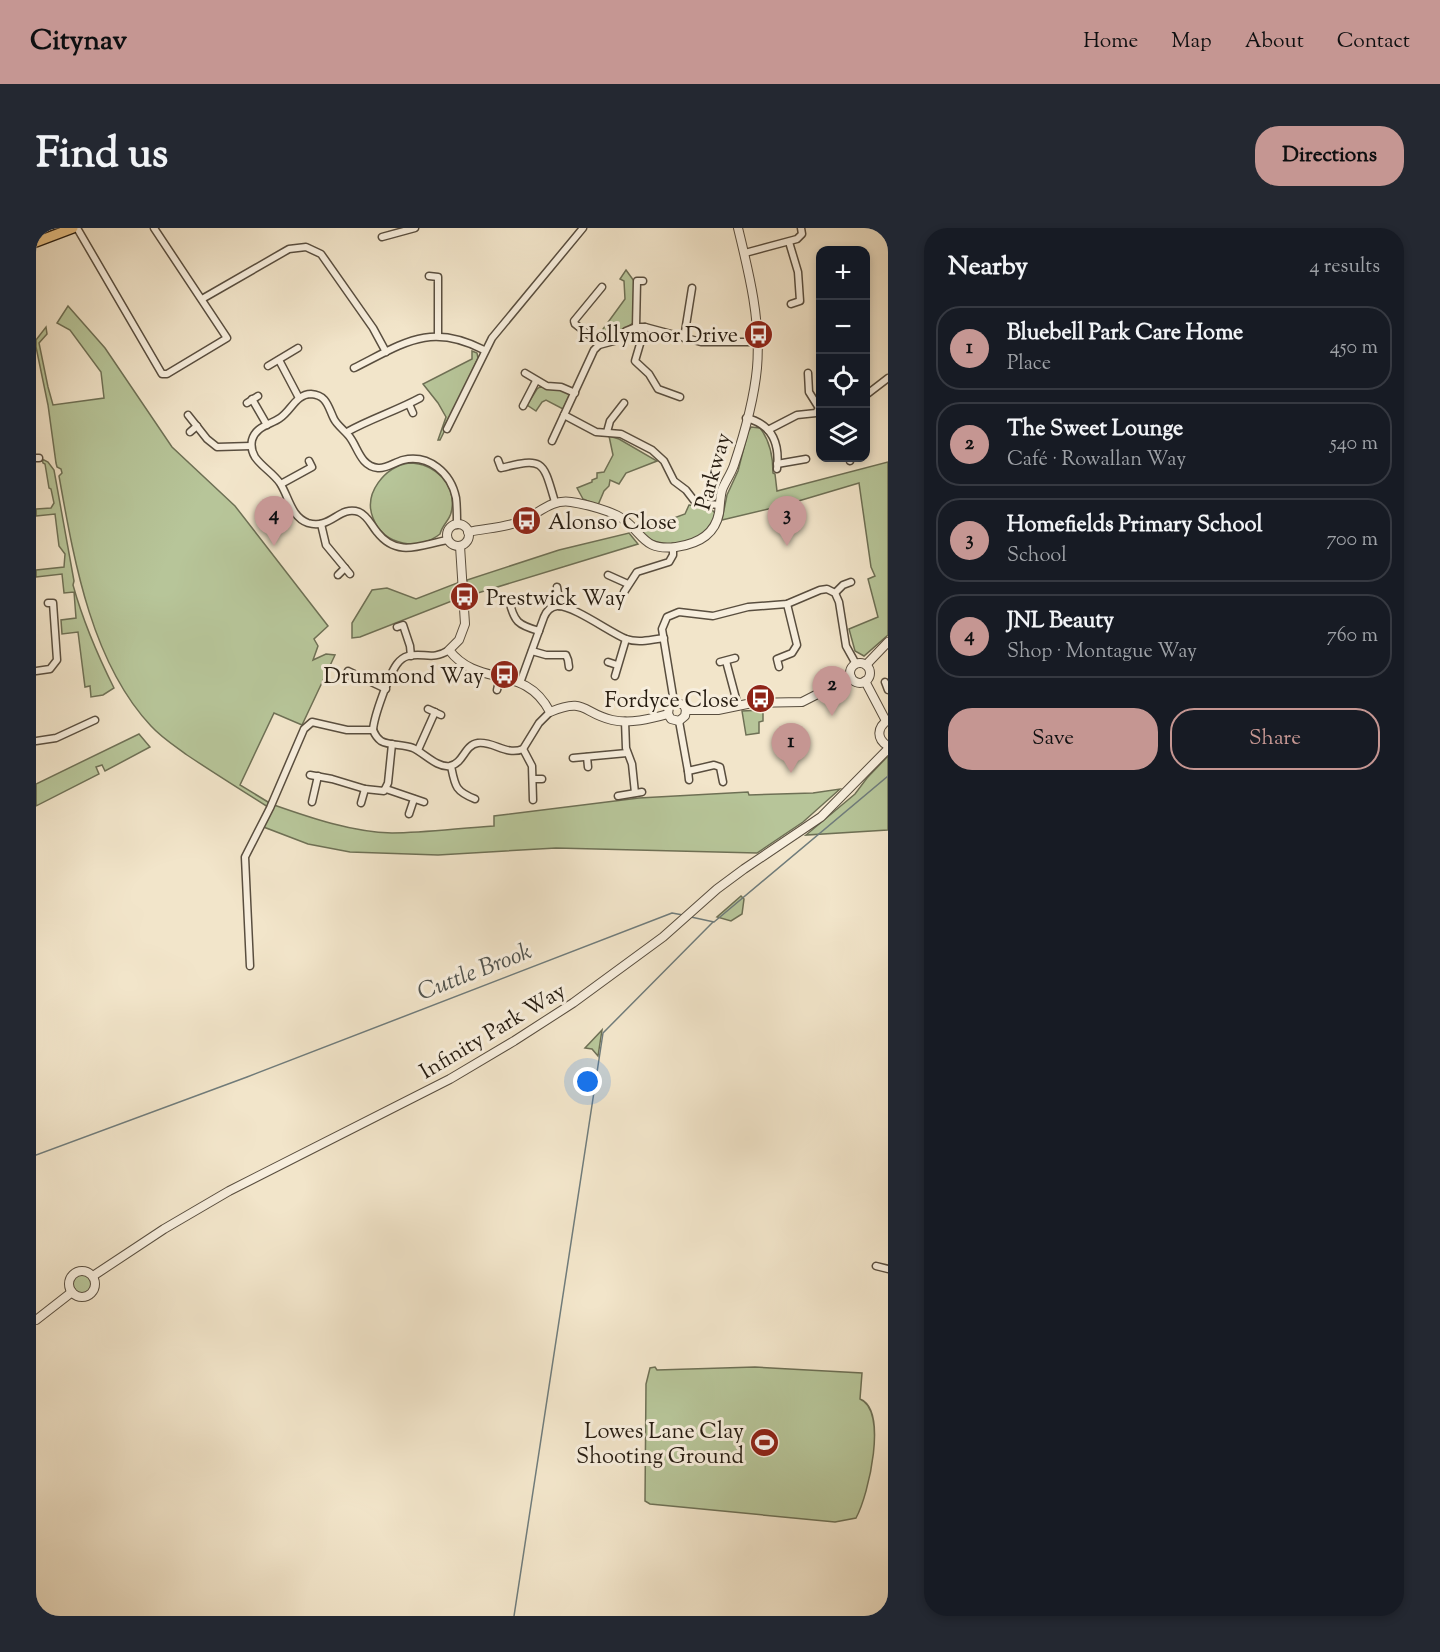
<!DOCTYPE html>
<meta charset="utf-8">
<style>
body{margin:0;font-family:"Sorts Mill Goudy",serif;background:#242831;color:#f1f3f6}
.controls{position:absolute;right:18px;top:18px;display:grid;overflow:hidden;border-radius:12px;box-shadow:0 3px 9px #0003}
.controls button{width:54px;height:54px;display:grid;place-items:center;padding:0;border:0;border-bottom:2px solid #363941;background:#171b24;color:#f1f3f6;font:30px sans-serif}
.you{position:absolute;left:552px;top:854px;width:21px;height:21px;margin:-15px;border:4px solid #fff;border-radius:50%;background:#1a73e8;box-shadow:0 0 0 9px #1a73e833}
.badge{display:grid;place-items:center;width:39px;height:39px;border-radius:50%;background:#c59692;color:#111;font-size:20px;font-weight:700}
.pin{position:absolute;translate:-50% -50px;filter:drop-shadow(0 2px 3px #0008)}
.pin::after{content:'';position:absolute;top:32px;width:21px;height:18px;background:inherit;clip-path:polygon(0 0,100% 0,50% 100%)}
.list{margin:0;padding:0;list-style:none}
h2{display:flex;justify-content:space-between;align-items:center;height:78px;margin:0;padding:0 24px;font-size:26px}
h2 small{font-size:20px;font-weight:400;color:#9ea1a6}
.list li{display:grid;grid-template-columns:39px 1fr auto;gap:18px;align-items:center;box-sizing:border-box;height:84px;margin:0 12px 12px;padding:0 12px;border:2px solid #363941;border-radius:24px}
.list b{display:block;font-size:22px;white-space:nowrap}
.list p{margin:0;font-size:20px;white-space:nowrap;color:#9ea1a6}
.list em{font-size:20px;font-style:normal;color:#9ea1a6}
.actions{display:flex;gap:12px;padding:18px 24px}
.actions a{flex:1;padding:14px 0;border:2px solid #c59692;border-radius:24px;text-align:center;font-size:21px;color:#c59692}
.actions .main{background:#c59692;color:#111}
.icon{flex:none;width:33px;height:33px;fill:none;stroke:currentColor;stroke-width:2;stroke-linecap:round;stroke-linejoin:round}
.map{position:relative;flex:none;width:852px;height:1388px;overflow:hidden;border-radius:24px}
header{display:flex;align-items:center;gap:36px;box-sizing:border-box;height:84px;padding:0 30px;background:#c59692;color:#111}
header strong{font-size:28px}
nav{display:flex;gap:33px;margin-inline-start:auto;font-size:21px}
.intro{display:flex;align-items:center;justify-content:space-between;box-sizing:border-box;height:144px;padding:0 36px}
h1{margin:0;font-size:42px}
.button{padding:15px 27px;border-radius:24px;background:#c59692;color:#111;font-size:21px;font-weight:700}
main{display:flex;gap:36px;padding:0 36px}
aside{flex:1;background:#171b24;border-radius:24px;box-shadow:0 3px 9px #0003}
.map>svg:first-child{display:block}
.green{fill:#b7c599;stroke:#6e7055;stroke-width:1.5}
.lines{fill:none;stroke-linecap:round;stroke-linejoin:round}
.stream{stroke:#707c7b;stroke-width:1.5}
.minor-casing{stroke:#594e3f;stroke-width:9}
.tertiary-casing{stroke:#594e3f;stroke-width:10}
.primary-casing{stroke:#261c11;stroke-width:12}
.minor{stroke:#f7eedd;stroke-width:6}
.tertiary{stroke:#f7eedd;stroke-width:8}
.primary{stroke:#e9c285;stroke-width:9}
.labels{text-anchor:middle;stroke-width:6;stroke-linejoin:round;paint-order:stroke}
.poi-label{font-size:22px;fill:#261c11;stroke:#f7eedd;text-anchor:end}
.street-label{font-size:22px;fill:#261c11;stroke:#f7eedd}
.water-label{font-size:24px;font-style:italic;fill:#51544f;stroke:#f7eedd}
</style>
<header>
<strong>Citynav</strong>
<nav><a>Home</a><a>Map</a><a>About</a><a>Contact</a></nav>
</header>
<div class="intro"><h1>Find us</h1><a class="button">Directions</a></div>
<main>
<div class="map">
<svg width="852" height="1388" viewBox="0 0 852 1388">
<rect width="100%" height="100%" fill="#f2e5ca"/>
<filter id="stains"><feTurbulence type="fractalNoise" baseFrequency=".00333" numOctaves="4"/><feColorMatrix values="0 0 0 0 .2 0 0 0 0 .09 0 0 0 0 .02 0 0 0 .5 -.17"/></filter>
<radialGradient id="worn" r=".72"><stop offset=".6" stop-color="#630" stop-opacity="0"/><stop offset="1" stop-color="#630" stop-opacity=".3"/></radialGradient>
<g class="green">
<path d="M 590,42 L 598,53 L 597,95 L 576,110 L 567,113 L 562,108 L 589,71 L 588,53 L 584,51 Z"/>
<path d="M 32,78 L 69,120 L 136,219 L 199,278 L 292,398 L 278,411 L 282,418 L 277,432 L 290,426 L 299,427 L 266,497 L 238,485 L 204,557 L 232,574 L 232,579 C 205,562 178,545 151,527 C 139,518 126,510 115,498 C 55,434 38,332 23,248 L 26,245 L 25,241 L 21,239 L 20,235 L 12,177 L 0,119 L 0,112 L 10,99 L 11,106 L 3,115 L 12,159 L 17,177 L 68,170 L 65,144 L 34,102 L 21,95 Z"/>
<path d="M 436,123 L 441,125 L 442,130 L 408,204 L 404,212 L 402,212 L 410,189 L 402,175 L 387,156 L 436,131 Z"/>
<path d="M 504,159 L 522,160 L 533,165 L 534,166 L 527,181 L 510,172 L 506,174 L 500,183 L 491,177 L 501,161 Z"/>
<path d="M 715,199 L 724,200 C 735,214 737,230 737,245 L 739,246 L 741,263 L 852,234 L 852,407 L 828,428 L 819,423 L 813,401 L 842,389 L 832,351 L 839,348 L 835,339 L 823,255 L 749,277 L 686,292 L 691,267 L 702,243 L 712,204 Z"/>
<path d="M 573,208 L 583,211 L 621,233 L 590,245 L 583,256 L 574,252 L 573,258 L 568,263 L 562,277 L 547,271 L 541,260 L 556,254 L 556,252 L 561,250 L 561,245 L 568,244 L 577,227 Z"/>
<path d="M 6,231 L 12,234 L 18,242 L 38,353 L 37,357 C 47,393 61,426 78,460 L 67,467 L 55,469 L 54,458 L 49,459 L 42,404 L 26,406 L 25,392 L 40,390 L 38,364 L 28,365 L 26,346 L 0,349 L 0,342 L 28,339 L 29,326 L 23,318 L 19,286 L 0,288 L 0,281 L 15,280 L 18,275 L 15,261 L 13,260 L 9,236 L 7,235 Z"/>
<path d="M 373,235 C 399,235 422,258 415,285 C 413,293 406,297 404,306 C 383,323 348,318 337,290 C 327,265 349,239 373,235 Z"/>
<path d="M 653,277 L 674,280 L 679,285 C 674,309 643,322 620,314 C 613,312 607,305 601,300 L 600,298 L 619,297 L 649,286 Z"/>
<path d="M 593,305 L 602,316 L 432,368 L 431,352 L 523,322 Z"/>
<path d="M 421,355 L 421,371 L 324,409 L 316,410 L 316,395 L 336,362 L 351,360 L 380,371 Z"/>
<path d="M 727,482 L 727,493 L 723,494 L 723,505 L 710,507 L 706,483 Z"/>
<path d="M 103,506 L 114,519 L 69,543 L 66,537 L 60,539 L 63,546 L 0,578 L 0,556 Z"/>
<path d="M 852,528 L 852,602 L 770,607 L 819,566 L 831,550 Z"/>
<path d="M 804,561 L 767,594 L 721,625 L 520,620 L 402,627 L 314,624 L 272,616 L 225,598 L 238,577 C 275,590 316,604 356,605 C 389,605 424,600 458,598 L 458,588 L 603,570 L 712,564 L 713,567 L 777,565 Z"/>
<path d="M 705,668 L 708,671 L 706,686 L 695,693 L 681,689 Z"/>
<path d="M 566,802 L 562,828 L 556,821 L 549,820 Z"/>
<circle cx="46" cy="1056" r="9"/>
<path d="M 619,1139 L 621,1142 L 719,1139 L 826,1145 L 824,1171 C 852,1182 833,1266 820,1290 L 799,1294 L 614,1276 L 609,1273 L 610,1156 L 614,1140 Z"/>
</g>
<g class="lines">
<g class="stream">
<path d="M 655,689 L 678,694 L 852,548"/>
<path d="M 0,927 L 211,849 L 636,685 L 647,687"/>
<path d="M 478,1388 L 567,805 L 677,694"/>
</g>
<defs>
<g id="minor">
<path d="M 41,0 L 126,146 L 131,146 L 191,110 L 118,0"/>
<path d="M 346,9 L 379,0"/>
<path d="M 753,14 L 762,44 L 764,73 L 755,76"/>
<path d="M 709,25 L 761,11 L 766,6 L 765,0"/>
<path d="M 393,48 L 402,49 L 402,107"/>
<path d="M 166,71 L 253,21 L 270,19 L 285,26 L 337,100 L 350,124"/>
<path d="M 600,99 L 601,53 L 607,53"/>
<path d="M 609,99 L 599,133 L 613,146 L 622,161 L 644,169"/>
<path d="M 648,110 L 656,60"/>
<path d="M 563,117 L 562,114 L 539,96 L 538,93 L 566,59"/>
<path d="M 243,132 L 263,170"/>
<path d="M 232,138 L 262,120"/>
<path d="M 318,140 C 368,115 394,94 448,122"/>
<path d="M 489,145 L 511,158 L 525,159 L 539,165"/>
<path d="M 830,167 L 852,150"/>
<path d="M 216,171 L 231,197"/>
<path d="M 211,175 L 222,168"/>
<path d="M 373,176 L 377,185"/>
<path d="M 487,178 L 500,153"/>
<path d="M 152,187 L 171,211 L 181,219 L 215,218"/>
<path d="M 528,187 L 560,204 L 585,206 L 616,222 L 628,233 L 638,253 L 650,262 L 660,275 L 684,277"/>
<path d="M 710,190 C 736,196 744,215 741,241"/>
<path d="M 411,201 L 456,110 L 547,0"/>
<path d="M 732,202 L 761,187 L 780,185 L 783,180 L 773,164 L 772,145"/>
<path d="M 154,204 L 161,198"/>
<path d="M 311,204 C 334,191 360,183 384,170"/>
<path d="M 571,204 L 574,193 L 588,175"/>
<path d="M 516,213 L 558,122 L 563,117 L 578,113 L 590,103 L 600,99 L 609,99 L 665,114 L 721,114"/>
<path d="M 0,230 L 3,230"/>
<path d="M 462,232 L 465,240 C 508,229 507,233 519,274"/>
<path d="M 814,233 L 815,230"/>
<path d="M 741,236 L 770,231"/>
<path d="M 245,256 L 276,239 L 273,233"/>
<path d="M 285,296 L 290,317 L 314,346"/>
<path d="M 412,312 C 386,316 362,331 341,304 C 335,297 332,288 323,284 C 303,277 295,302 272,295 C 255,289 253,269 244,255 C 237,245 226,239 219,229 C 216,224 215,217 216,212 C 220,198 234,197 244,190 C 255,183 260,166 275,166 C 291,167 292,179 298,191 C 301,197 308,202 313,208 C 322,219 324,238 342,240 C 350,241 359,234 367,232 C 393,226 415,245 420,270 C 421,278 421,288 421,297"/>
<path d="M 302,347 L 309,340"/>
<path d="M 572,347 L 592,356"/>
<path d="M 521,359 L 524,378"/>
<path d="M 588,364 L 601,344 L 633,334 L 637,327 L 637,319"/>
<path d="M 799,365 L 807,357 L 815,354"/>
<path d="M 473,372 C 478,394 482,397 503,403"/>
<path d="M 361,399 L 367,397 L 374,418 L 375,428"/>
<path d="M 496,423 L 510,427 L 530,427 L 532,432 L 533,439"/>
<path d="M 690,433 L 702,478"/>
<path d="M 572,434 L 581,437"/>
<path d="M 684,434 L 699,430"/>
<path d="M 743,439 L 741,431 L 756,425 L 761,417 L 751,376"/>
<path d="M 0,443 L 14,441 L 21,432 L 17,375 L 12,375"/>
<path d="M 579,448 L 590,411"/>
<path d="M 309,450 L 312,443 L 350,461"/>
<path d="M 849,454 L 852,462"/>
<path d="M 484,455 L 508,389 C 510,384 514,379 521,378 C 537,377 573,404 590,411 C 602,415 615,412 628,410"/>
<path d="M 461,462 L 464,449"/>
<path d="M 638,474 L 626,401 L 631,389 L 643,384 L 677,388 L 712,379 L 751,376 L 784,362 L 791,361 L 799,365 L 803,374 L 810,418 L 820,436"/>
<path d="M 392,481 L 405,487"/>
<path d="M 589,493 L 590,520 L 596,536 L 599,565"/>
<path d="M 643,493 L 652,543 L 678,537 L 684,539 L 687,554"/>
<path d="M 337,502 C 339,507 341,510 345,513 C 354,518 367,516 377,520 C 388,525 401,540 414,538 C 428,535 428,517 442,515 C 458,513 470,528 487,521 L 503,495 L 514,484"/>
<path d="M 337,502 C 338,488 353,447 361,436 C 364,432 368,429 372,428 C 388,424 396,433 413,422"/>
<path d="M 0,513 L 20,510 L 59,492"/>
<path d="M 487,521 L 496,538 L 497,572"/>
<path d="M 382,522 L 399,484"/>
<path d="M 551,529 L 552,539"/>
<path d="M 537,530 L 591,525"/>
<path d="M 415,538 C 419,558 419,563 439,571"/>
<path d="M 652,543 L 653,552"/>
<path d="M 274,547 L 296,551 L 329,561 L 348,563 L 352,555 L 356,516"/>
<path d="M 497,551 L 506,551"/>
<path d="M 350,561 L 388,574"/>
<path d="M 582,568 L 606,564"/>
<path d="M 276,574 L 282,548"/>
<path d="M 325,575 L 329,561"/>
<path d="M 373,586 L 378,571"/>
<path d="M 214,738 L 209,629 L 234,580 L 268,501 L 276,494 L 311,502 L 337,502"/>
<path d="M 840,1038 L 852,1041"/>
</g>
<g id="tertiary">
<circle cx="422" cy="307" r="11"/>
<path d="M 432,304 C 449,300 470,300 485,293 C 503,286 514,271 535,274 C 549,276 576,283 587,291 C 608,306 607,323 640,319 C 661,316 679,307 683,285 C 684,277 684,270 686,262 C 689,254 695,246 698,237 C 708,207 718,172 721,140 C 725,93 713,45 702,0"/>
<path d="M 424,318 L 429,396 L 423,412 L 413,422 C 443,461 489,435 514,484 C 550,469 546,485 576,492 C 594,496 614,491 632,486"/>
<circle cx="824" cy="445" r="10"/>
<path d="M 830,437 L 852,414"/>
<path d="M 829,453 L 850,493"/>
<path d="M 650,482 L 682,482 L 716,475 L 766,474 L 815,449"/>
<path d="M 632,486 L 633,479 L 638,474 L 648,477 L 650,482"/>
<path d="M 632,486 L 635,491 L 643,493 L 649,488 L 650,482"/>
<path d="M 852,492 C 841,499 840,511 852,518"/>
<circle cx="46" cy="1056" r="13"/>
<path d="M 57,1048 L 128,1001 L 193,963 L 414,851 L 478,813 L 537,775 L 627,709 L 681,661 L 708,641 L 785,589 L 852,521"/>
<path d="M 0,1092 L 36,1064"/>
</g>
<path id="primary" d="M 0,14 L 37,0"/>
</defs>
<use href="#minor" class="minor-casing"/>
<use href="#tertiary" class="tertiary-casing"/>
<use href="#primary" class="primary-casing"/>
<use href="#minor" class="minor"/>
<use href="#tertiary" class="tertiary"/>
<use href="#primary" class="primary"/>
</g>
<defs>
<symbol id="bus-disc" viewBox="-11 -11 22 22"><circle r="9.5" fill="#8f2418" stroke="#f7eedd"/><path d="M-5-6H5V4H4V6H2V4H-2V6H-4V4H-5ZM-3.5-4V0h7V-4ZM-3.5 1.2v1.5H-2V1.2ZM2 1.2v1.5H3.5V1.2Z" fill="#fff"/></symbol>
<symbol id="stadium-disc" viewBox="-11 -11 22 22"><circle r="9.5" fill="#8f2418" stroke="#f7eedd"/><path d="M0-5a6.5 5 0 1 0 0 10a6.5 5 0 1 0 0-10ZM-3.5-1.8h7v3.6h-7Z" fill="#fff"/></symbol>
</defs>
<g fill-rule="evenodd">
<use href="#bus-disc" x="706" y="90" width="33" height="33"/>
<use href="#bus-disc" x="474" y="276" width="33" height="33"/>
<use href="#bus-disc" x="412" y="352" width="33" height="33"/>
<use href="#bus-disc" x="452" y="430" width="33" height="33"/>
<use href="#bus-disc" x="708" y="454" width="33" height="33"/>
<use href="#stadium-disc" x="712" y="1198" width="33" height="33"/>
</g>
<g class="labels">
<g class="poi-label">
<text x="702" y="114">Hollymoor Drive</text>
<text x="512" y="301" text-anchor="start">Alonso Close</text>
<text x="450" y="377" text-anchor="start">Prestwick Way</text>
<text x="448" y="455">Drummond Way</text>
<text x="703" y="479">Fordyce Close</text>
<text x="708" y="1210">Lowes Lane Clay<tspan x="708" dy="25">Shooting Ground</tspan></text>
</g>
<g class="street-label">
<text transform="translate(676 243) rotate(-74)" y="8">Parkway</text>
<text transform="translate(456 802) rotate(-31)" y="8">Infinity Park Way</text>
</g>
<g class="water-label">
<text transform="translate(438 743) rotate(-21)" y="8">Cuttle Brook</text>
</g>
</g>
<rect width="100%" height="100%" filter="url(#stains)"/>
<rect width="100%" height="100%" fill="url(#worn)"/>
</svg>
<div class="controls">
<button>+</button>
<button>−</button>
<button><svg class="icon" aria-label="locate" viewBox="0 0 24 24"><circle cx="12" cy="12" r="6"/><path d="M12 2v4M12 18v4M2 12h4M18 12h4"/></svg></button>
<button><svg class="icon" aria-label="layers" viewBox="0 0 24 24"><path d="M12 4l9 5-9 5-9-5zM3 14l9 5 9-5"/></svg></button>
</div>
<div class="you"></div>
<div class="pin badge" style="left:755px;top:545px">1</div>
<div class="pin badge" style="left:796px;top:488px">2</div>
<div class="pin badge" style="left:751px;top:318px">3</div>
<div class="pin badge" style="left:238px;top:318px">4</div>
</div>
<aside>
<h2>Nearby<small>4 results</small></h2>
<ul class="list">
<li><span class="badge">1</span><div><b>Bluebell Park Care Home</b><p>Place</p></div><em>450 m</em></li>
<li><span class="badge">2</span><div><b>The Sweet Lounge</b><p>Café · Rowallan Way</p></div><em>540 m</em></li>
<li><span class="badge">3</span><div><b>Homefields Primary School</b><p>School</p></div><em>700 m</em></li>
<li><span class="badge">4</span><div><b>JNL Beauty</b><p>Shop · Montague Way</p></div><em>760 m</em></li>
</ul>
<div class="actions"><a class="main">Save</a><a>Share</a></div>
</aside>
</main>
